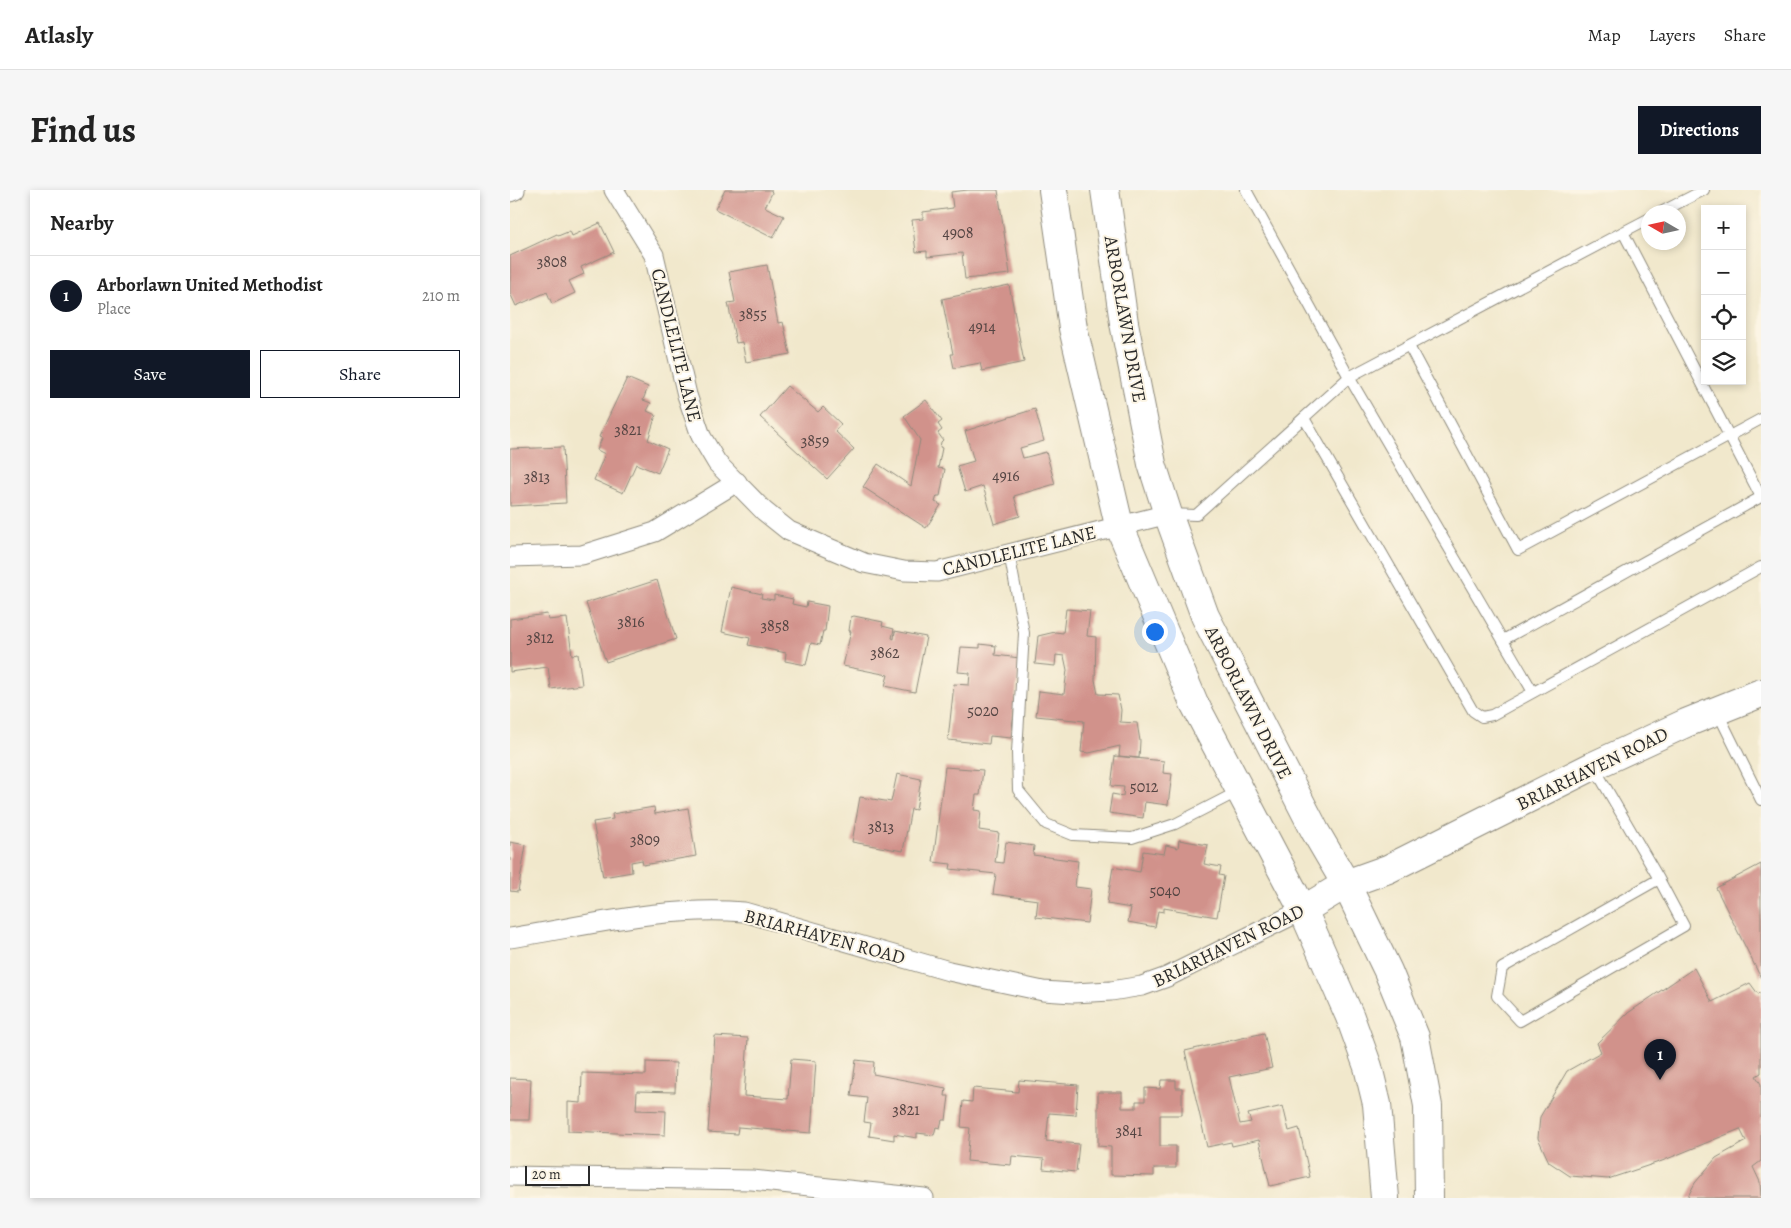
<!DOCTYPE html>
<meta charset="utf-8">
<style>
body{margin:0;font-family:Alegreya,serif;background:#f6f6f6;color:#222}
.controls{position:absolute;right:15px;top:15px;display:grid;overflow:hidden;border-radius:0px;box-shadow:0 2px 8px #0003}
.controls button{width:45px;height:45px;display:grid;place-items:center;padding:0;border:0;border-bottom:1px solid #e0e0e0;background:#fff;color:#222;font:25px sans-serif}
.compass{position:absolute;left:1131px;top:15px;width:45px;height:45px;border-radius:50%;background:#fff;box-shadow:0 2px 8px #0003;rotate:279deg}
.scale{position:absolute;left:15px;bottom:12px;width:65px;box-sizing:border-box;padding-left:5px;border:2px solid #2b2b2b;border-top:0;font-size:14px;line-height:18px;white-space:nowrap;color:#2b2b2b;-webkit-text-stroke:4px #fcf5e5;paint-order:stroke}
.you{position:absolute;left:644px;top:441px;width:18px;height:18px;margin:-12px;border:4px solid #fff;border-radius:50%;background:#1a73e8;box-shadow:0 0 0 8px #1a73e833}
.badge{display:grid;place-items:center;width:32px;height:32px;border-radius:50%;background:#111827;color:#fff;font-size:16px;font-weight:700}
.pin{position:absolute;translate:-50% -41px;filter:drop-shadow(0 1px 2px #0008)}
.pin::after{content:'';position:absolute;top:26px;width:18px;height:15px;background:inherit;clip-path:polygon(0 0,100% 0,50% 100%)}
.list{margin:0;padding:0;list-style:none}
h2{display:flex;justify-content:space-between;align-items:center;height:65px;margin:0;padding:0 20px;font-size:21px}
h2 small{font-size:16px;font-weight:400;color:#767676}
.list li{display:grid;grid-template-columns:32px 1fr auto;gap:15px;align-items:center;box-sizing:border-box;height:80px;padding:0 20px;border-top:1px solid #e0e0e0}
.list b{display:block;font-size:19px;white-space:nowrap}
.list p{margin:0;font-size:16px;white-space:nowrap;color:#767676}
.list em{font-size:16px;font-style:normal;color:#767676}
.actions{display:flex;gap:10px;padding:15px 20px}
.actions a{flex:1;padding:11px 0;border:1px solid #111827;border-radius:0px;text-align:center;font-size:18px;color:#111827}
.actions .main{background:#111827;color:#fff}
.icon{flex:none;width:28px;height:28px;fill:none;stroke:currentColor;stroke-width:2;stroke-linecap:round;stroke-linejoin:round}
.map{position:relative;flex:none;width:1251px;height:1008px;overflow:hidden;border-radius:0px}
header{display:flex;align-items:center;gap:30px;box-sizing:border-box;height:70px;padding:0 25px;background:#fff;border-bottom:1px solid #e0e0e0}
header strong{font-size:24px}
nav{display:flex;gap:28px;margin-inline-start:auto;font-size:18px}
.intro{display:flex;align-items:center;justify-content:space-between;box-sizing:border-box;height:120px;padding:0 30px}
h1{margin:0;font-size:35px}
.button{padding:12px 22px;border-radius:0px;background:#111827;color:#fff;font-size:18px;font-weight:700}
main{display:flex;gap:30px;padding:0 30px}
aside{flex:1;background:#fff;border-radius:0px;box-shadow:0 2px 8px #0003}
.map>svg:first-child{display:block}
.building{fill:#d1928b}
.lines{fill:none;stroke-linecap:round;stroke-linejoin:round}
.lane-casing{stroke:#8e8a7c;stroke-width:12}
.street-casing{stroke:#8e8a7c;stroke-width:21}
.secondary-casing{stroke:#8e8a7c;stroke-width:30}
.lane{stroke:#fff;stroke-width:10}
.street{stroke:#fff;stroke-width:19}
.secondary{stroke:#fff;stroke-width:28}
.labels{text-anchor:middle;stroke-width:4;stroke-linejoin:round;paint-order:stroke}
.number-label{font-size:16px;fill:#544543}
.street-label{font-size:19px;fill:#2b2b2b;stroke:#fcf5e5}
</style>
<header>
<strong>Atlasly</strong>
<nav><a>Map</a><a>Layers</a><a>Share</a></nav>
</header>
<div class="intro"><h1>Find us</h1><a class="button">Directions</a></div>
<main>
<aside>
<h2>Nearby<small></small></h2>
<ul class="list">
<li><span class="badge">1</span><div><b>Arborlawn United Methodist</b><p>Place</p></div><em>210 m</em></li>
</ul>
<div class="actions"><a class="main">Save</a><a>Share</a></div>
</aside>
<div class="map">
<svg width="1251" height="1008" viewBox="0 0 1251 1008">
<rect width="100%" height="100%" fill="#fcf5e5"/>
<filter id="ink" filterUnits="userSpaceOnUse"><feTurbulence type="fractalNoise" baseFrequency=".02" numOctaves="2"/><feDisplacementMap in="SourceGraphic" scale="10" xChannelSelector="R" yChannelSelector="G"/><feConvolveMatrix kernelMatrix="1 2 1 2 8 2 1 2 1" color-interpolation-filters="sRGB"/></filter>
<filter id="wash" filterUnits="userSpaceOnUse"><feTurbulence type="fractalNoise" baseFrequency=".0096" numOctaves="4" result="noise"/><feDisplacementMap in="SourceGraphic" scale="20" xChannelSelector="R" yChannelSelector="G"/><feGaussianBlur stdDeviation="1.12" result="paint"/><feColorMatrix in="noise" values="0 0 0 0 0 0 0 0 0 0 0 0 0 0 0 0 0 1.4 0 .05"/><feComposite in="paint" operator="in"/></filter>
<g filter="url(#wash)">
<rect width="100%" height="100%" fill="#f1e8cc"/>
<g id="blocks">
<g class="building">
<path d="M 215,0 L 261,0 L 262,3 L 255,17 L 274,26 L 263,48 L 205,19 Z"/>
<path d="M 458,0 L 488,0 L 500,84 L 455,89 L 452,63 L 417,67 L 417,61 L 406,62 L 402,30 L 413,29 L 413,22 L 443,18 L 441,2 Z"/>
<path d="M 90,33 L 104,62 L 71,77 L 74,84 L 59,91 L 65,103 L 42,114 L 37,102 L 6,116 L 0,103 L 0,66 L 47,44 L 48,46 L 60,41 L 62,46 Z"/>
<path d="M 257,75 L 268,133 L 273,132 L 280,164 L 236,172 L 232,152 L 226,153 L 218,113 L 225,112 L 219,82 Z"/>
<path d="M 499,95 L 514,172 L 472,181 L 470,173 L 444,178 L 441,164 L 443,164 L 432,109 Z"/>
<path d="M 117,188 L 138,197 L 133,210 L 141,213 L 137,221 L 146,225 L 138,250 L 158,259 L 148,283 L 126,274 L 113,303 L 84,290 L 95,264 L 87,260 L 92,248 L 89,247 Z"/>
<path d="M 277,196 L 308,222 L 313,217 L 331,234 L 325,241 L 344,259 L 317,289 L 250,227 Z"/>
<path d="M 416,210 L 432,231 L 428,234 L 432,240 L 428,243 L 433,250 L 431,252 L 430,257 L 432,258 L 428,278 L 435,279 L 430,306 L 427,306 L 425,312 L 431,315 L 416,338 L 353,297 L 368,274 L 401,296 L 410,250 L 394,226 Z"/>
<path d="M 525,219 L 534,251 L 510,258 L 513,268 L 536,262 L 545,294 L 504,306 L 510,326 L 484,334 L 473,296 L 455,302 L 447,276 L 464,271 L 455,241 Z"/>
<path d="M 53,257 L 56,313 L 0,316 L 0,259 Z"/>
<path d="M 147,390 L 166,449 L 96,472 L 76,413 Z"/>
<path d="M 221,397 L 252,404 L 251,408 L 264,410 L 264,405 L 283,409 L 282,414 L 296,417 L 297,412 L 318,416 L 315,441 L 313,441 L 310,455 L 301,453 L 296,475 L 275,471 L 276,463 L 238,455 L 240,448 L 212,442 Z"/>
<path d="M 556,419 L 580,421 L 577,446 L 586,447 L 585,490 L 588,504 L 608,505 L 611,520 L 610,532 L 627,533 L 630,551 L 629,568 L 609,566 L 610,556 L 579,563 L 571,562 L 574,531 L 526,526 L 529,501 L 554,504 L 557,480 L 554,466 L 546,465 L 545,476 L 525,474 L 528,446 L 545,442 L 553,443 Z"/>
<path d="M 37,424 L 38,430 L 57,428 L 62,465 L 68,464 L 72,495 L 41,499 L 38,477 L 0,482 L 0,429 Z"/>
<path d="M 344,426 L 373,432 L 372,436 L 384,439 L 382,448 L 384,449 L 385,441 L 416,447 L 405,502 L 375,496 L 378,485 L 333,476 L 341,441 L 339,441 L 341,427 Z"/>
<path d="M 470,454 L 486,456 L 485,465 L 510,468 L 501,548 L 480,546 L 479,554 L 438,550 L 444,494 L 459,495 L 460,483 L 448,482 L 451,457 L 470,458 Z"/>
<path d="M 605,566 L 654,571 L 653,583 L 662,584 L 658,615 L 635,612 L 633,628 L 599,623 L 602,604 L 613,606 L 614,597 L 601,596 Z"/>
<path d="M 435,577 L 473,580 L 470,605 L 466,605 L 464,620 L 471,621 L 469,640 L 489,643 L 485,672 L 493,673 L 496,652 L 524,656 L 523,665 L 568,671 L 565,697 L 581,699 L 577,733 L 526,727 L 528,710 L 483,704 L 486,684 L 440,679 L 441,674 L 423,672 Z"/>
<path d="M 387,584 L 411,589 L 406,620 L 401,619 L 393,661 L 342,652 L 350,607 L 381,612 Z"/>
<path d="M 144,617 L 145,624 L 178,618 L 186,666 L 133,675 L 132,670 L 121,672 L 122,682 L 93,687 L 83,632 L 103,629 L 102,624 Z"/>
<path d="M 669,650 L 698,655 L 694,674 L 711,677 L 709,685 L 714,686 L 707,727 L 654,718 L 654,722 L 648,721 L 645,737 L 618,732 L 621,718 L 597,714 L 603,677 L 630,682 L 633,661 L 654,664 L 656,655 L 668,658 Z"/>
<path d="M 0,652 L 16,655 L 8,702 L 0,701 Z"/>
<path d="M 1251,674 L 1251,788 L 1206,698 Z"/>
<path d="M 1184,778 L 1202,812 L 1240,793 L 1248,804 L 1251,803 L 1251,883 L 1246,886 L 1251,894 L 1251,971 L 1243,977 L 1250,992 L 1251,1008 L 1177,1008 L 1185,993 L 1206,968 L 1236,951 L 1230,939 L 1152,971 L 1098,989 L 1060,986 L 1039,972 L 1028,948 L 1030,927 L 1057,881 L 1091,862 L 1087,853 L 1118,823 Z"/>
<path d="M 754,843 L 762,878 L 719,887 L 730,934 L 741,932 L 738,924 L 773,916 L 779,941 L 789,938 L 800,987 L 760,996 L 749,950 L 722,956 L 721,952 L 697,957 L 675,861 Z"/>
<path d="M 205,846 L 238,848 L 234,906 L 278,909 L 281,869 L 306,871 L 301,943 L 228,937 L 227,944 L 198,942 Z"/>
<path d="M 346,870 L 364,872 L 363,884 L 436,898 L 435,906 L 439,906 L 436,930 L 432,930 L 430,938 L 426,937 L 424,945 L 407,943 L 407,948 L 384,944 L 384,950 L 359,946 L 361,933 L 354,932 L 357,908 L 341,906 Z"/>
<path d="M 136,872 L 166,873 L 165,902 L 127,901 L 126,920 L 156,921 L 155,945 L 58,941 L 58,912 L 71,913 L 72,883 L 136,885 Z"/>
<path d="M 0,888 L 21,889 L 19,930 L 0,930 Z"/>
<path d="M 509,890 L 568,895 L 566,925 L 539,923 L 536,951 L 569,954 L 566,982 L 533,979 L 534,969 L 502,966 L 501,975 L 457,971 L 460,938 L 451,937 L 453,911 L 462,912 L 463,898 L 508,902 Z"/>
<path d="M 651,890 L 666,890 L 666,898 L 672,898 L 672,925 L 650,925 L 650,956 L 666,956 L 666,978 L 644,978 L 644,986 L 601,985 L 601,957 L 588,956 L 588,902 L 612,902 L 612,918 L 626,918 L 626,911 L 635,911 L 635,898 L 650,899 Z"/>
</g>
</g>
</g>
<g filter="url(#ink)">
<use href="#blocks" fill-opacity="0" stroke="#8e8a7c" stroke-width="1"/>
<g class="lines">
<defs>
<g id="lane">
<path d="M 1151,22 L 1194,0"/>
<path d="M 1113,42 L 1138,29"/>
<path d="M 899,156 L 1008,360 L 1251,229"/>
<path d="M 794,228 L 963,521 L 972,527 L 982,525 L 1251,377"/>
<path d="M 659,324 L 686,325 L 839,187 L 736,0"/>
<path d="M 499,363 L 514,443 L 507,562 L 508,600 L 536,634 L 563,645 L 622,648 L 665,634 L 729,601"/>
<path d="M 993,450 L 1251,307"/>
<path d="M 1023,502 L 839,187 L 1113,42 L 1251,307"/>
<path d="M 1207,521 L 1251,610"/>
<path d="M 1084,577 L 1149,689 L 992,778 L 987,806 L 1010,831 L 1174,736 L 1149,689"/>
</g>
<g id="street">
<path d="M 104,0 L 144,65 L 177,205 L 191,246 L 207,273 L 254,321 L 279,341 L 354,373 L 394,381 L 427,382 L 658,324"/>
<path d="M 0,2 L 5,0"/>
<path d="M 0,367 L 72,365 L 145,342 L 227,292"/>
<path d="M 0,748 C 76,736 157,715 234,722 L 439,781 L 533,801 L 563,803 L 601,801 L 632,796 L 657,787 L 793,720"/>
<path d="M 0,986 L 242,990 L 414,1008"/>
</g>
<g id="secondary">
<path d="M 543,0 L 563,138 L 609,335 L 684,513 L 793,720 L 840,827 L 858,877 L 867,914 L 875,1008"/>
<path d="M 595,0 L 614,133 L 642,274 L 658,324 L 695,426 L 805,641 L 836,694 L 878,781 L 905,847 L 918,916 L 919,1008"/>
<path d="M 793,720 L 836,694 L 878,679 L 1083,576 L 1176,533 L 1251,503"/>
</g>
</defs>
<use href="#lane" class="lane-casing"/>
<use href="#street" class="street-casing"/>
<use href="#secondary" class="secondary-casing"/>
<use href="#lane" class="lane"/>
<use href="#street" class="street"/>
<use href="#secondary" class="secondary"/>
</g>
</g>
<g class="labels">
<g class="number-label">
<text x="448" y="48">4908</text>
<text x="42" y="77">3808</text>
<text x="243" y="129">3855</text>
<text x="472" y="142">4914</text>
<text x="118" y="245">3821</text>
<text x="305" y="256">3859</text>
<text x="496" y="291">4916</text>
<text x="27" y="292">3813</text>
<text x="121" y="437">3816</text>
<text x="265" y="441">3858</text>
<text x="30" y="453">3812</text>
<text x="375" y="468">3862</text>
<text x="473" y="526">5020</text>
<text x="634" y="602">5012</text>
<text x="371" y="642">3813</text>
<text x="135" y="655">3809</text>
<text x="655" y="706">5040</text>
<text x="396" y="925">3821</text>
<text x="619" y="946">3841</text>
</g>
<g class="street-label">
<text transform="translate(616 129) rotate(80)" y="7">ARBORLAWN DRIVE</text>
<text transform="translate(167 155) rotate(76)" y="7">CANDLELITE LANE</text>
<text transform="translate(509 360) rotate(-14)" y="7">CANDLELITE LANE</text>
<text transform="translate(739 512) rotate(63)" y="7">ARBORLAWN DRIVE</text>
<text transform="translate(1082 578) rotate(-26)" y="7">BRIARHAVEN ROAD</text>
<text transform="translate(315 746) rotate(15)" y="7">BRIARHAVEN ROAD</text>
<text transform="translate(718 755) rotate(-26)" y="7">BRIARHAVEN ROAD</text>
</g>
</g>
</svg>
<div class="controls">
<button>+</button>
<button>−</button>
<button><svg class="icon" aria-label="locate" viewBox="0 0 24 24"><circle cx="12" cy="12" r="6"/><path d="M12 2v4M12 18v4M2 12h4M18 12h4"/></svg></button>
<button><svg class="icon" aria-label="layers" viewBox="0 0 24 24"><path d="M12 4l9 5-9 5-9-5zM3 14l9 5 9-5"/></svg></button>
</div>
<svg class="compass" viewBox="-18 -18 36 36"><path d="M0-13l5 13h-10z" fill="#e53935"/><path d="M0 13l5-13h-10z" fill="#767676"/></svg>
<div class="scale">20 m</div>
<div class="you"></div>
<div class="pin badge" style="left:1150px;top:890px">1</div>
</div>
</main>
